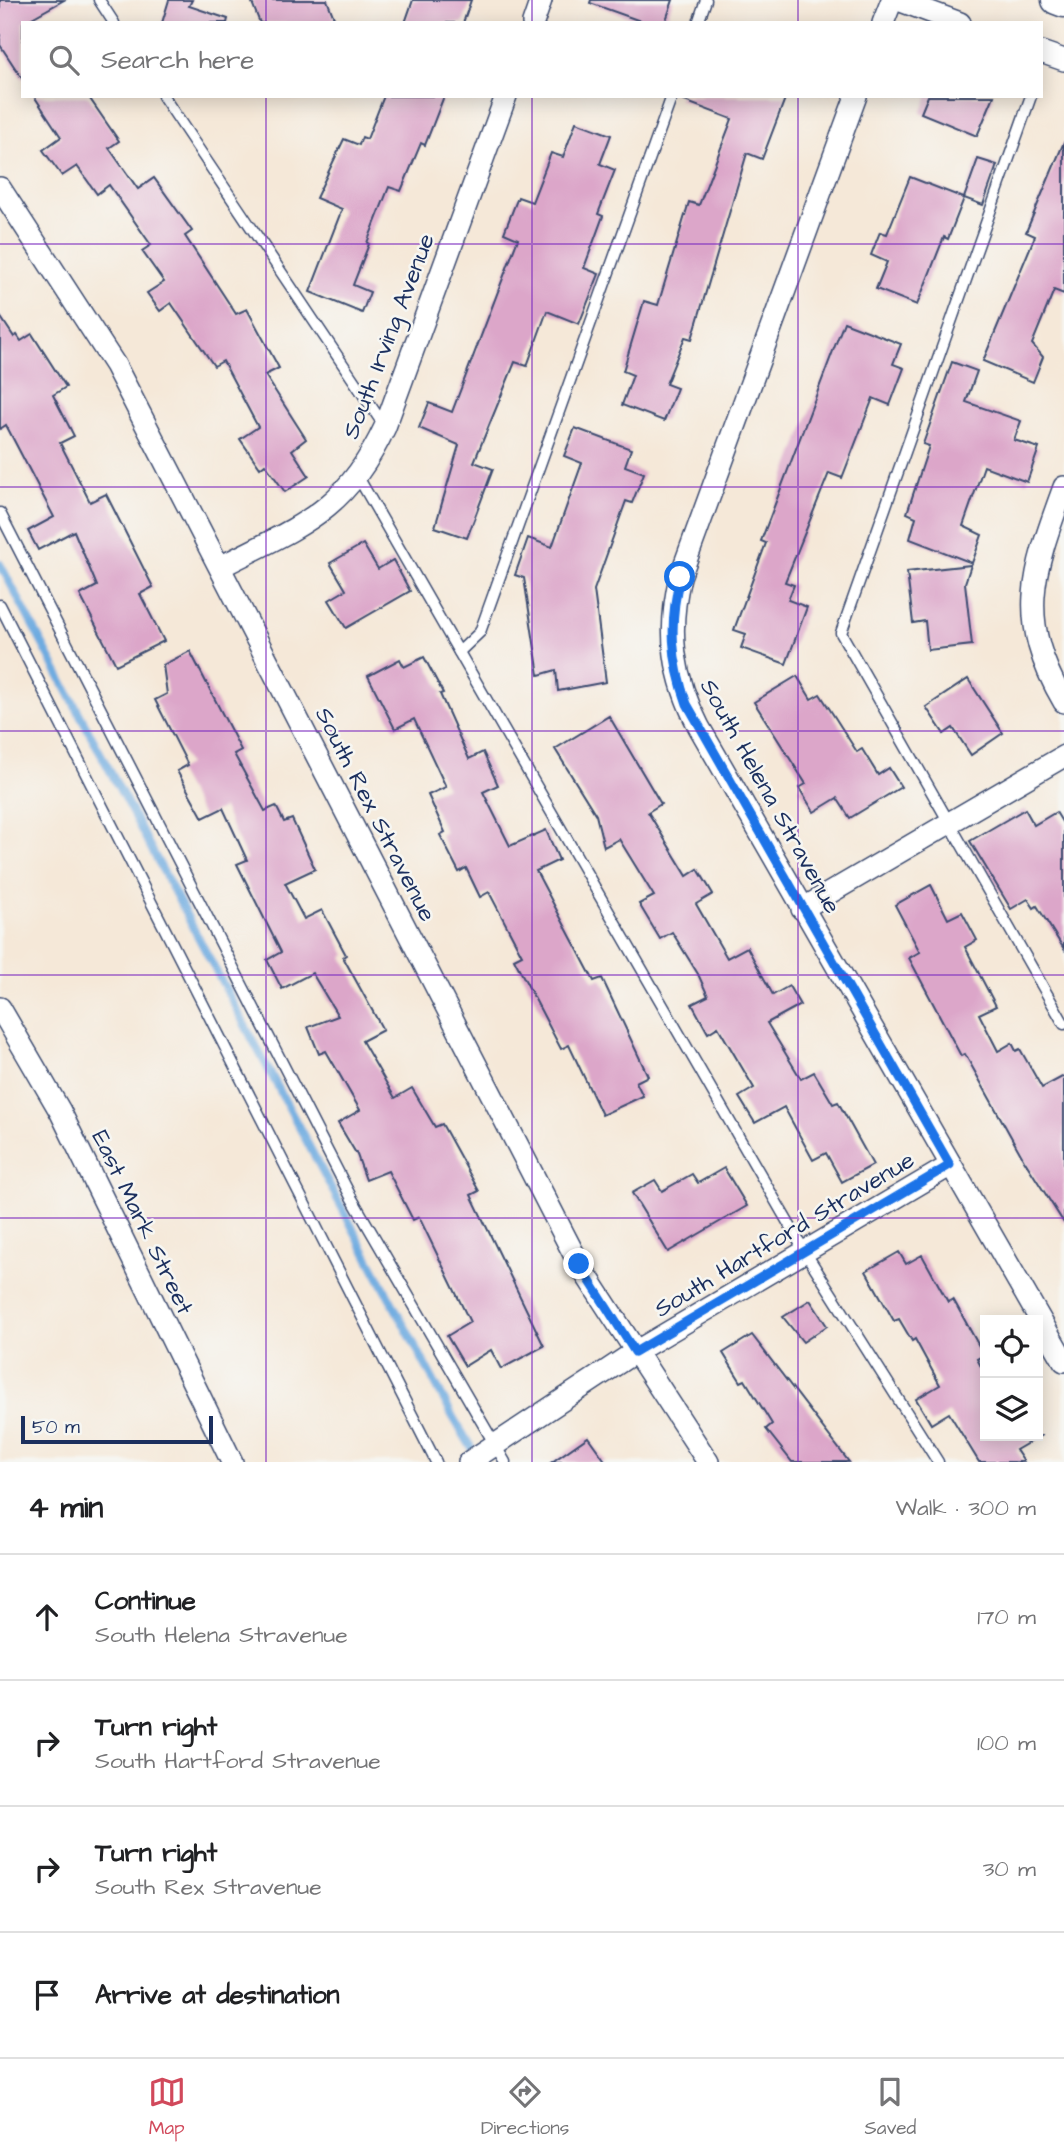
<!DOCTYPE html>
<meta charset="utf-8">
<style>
body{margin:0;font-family:"Architects Daughter",sans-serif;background:#f6f6f6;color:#202124}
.controls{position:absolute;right:21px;bottom:21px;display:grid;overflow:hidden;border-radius:0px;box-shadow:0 4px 18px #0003}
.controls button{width:63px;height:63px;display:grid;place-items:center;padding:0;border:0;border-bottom:2px solid #e0e0e0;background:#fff;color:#202124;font:35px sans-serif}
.scale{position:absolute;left:21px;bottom:18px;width:192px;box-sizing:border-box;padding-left:7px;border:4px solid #1b2f5e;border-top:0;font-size:19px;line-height:24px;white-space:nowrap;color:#1b2f5e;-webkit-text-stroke:5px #f6f6f2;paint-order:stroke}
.stop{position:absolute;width:21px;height:21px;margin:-16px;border:5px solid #1a73e8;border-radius:50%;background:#fff}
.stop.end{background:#1a73e8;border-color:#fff;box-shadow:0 2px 7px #0008}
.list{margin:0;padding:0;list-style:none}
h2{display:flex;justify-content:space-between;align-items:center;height:91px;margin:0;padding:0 28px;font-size:30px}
h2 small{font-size:23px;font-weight:400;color:#757577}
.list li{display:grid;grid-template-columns:46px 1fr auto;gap:21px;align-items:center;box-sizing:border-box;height:126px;padding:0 28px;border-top:2px solid #e0e0e0}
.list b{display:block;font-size:26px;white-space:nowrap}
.list p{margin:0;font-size:23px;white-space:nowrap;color:#757577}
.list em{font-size:23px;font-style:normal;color:#757577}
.icon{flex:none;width:38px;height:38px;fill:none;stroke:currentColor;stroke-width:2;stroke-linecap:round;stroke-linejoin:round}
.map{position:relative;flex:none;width:1064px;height:1462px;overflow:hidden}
.search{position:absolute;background:#fff;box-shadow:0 4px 18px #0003;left:21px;right:21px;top:21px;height:77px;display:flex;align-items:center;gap:18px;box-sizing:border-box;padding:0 24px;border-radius:0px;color:#757577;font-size:26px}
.sheet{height:595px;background:#fff}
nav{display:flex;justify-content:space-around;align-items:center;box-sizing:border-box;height:98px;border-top:2px solid #e0e0e0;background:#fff;font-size:19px;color:#757577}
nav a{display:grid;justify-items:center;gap:4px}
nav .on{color:#d1495b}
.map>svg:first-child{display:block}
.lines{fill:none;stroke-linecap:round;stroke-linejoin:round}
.stream{stroke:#6eabe0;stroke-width:8}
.building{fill:#dca6c9}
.lane-casing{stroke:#3c4b70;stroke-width:13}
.street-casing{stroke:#3c4b70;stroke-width:24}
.secondary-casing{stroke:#3c4b70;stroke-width:31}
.lane{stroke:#fff;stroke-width:10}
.street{stroke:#fff;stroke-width:21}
.secondary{stroke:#fff;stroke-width:28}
.route{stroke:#1a73e8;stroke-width:9}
.grid{fill:none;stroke:#7b2cbf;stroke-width:2;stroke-opacity:0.55}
.labels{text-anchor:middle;stroke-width:5;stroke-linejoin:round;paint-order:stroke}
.street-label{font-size:24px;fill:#1b2f5e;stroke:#f6f6f2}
</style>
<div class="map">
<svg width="1064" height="1462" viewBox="0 0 1064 1462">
<rect width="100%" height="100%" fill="#f6f6f2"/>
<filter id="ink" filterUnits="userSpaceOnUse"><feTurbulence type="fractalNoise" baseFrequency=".0143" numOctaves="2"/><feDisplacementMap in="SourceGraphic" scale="14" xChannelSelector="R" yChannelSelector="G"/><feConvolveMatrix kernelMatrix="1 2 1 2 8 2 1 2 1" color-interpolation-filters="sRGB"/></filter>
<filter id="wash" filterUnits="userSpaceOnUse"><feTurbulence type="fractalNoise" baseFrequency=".00686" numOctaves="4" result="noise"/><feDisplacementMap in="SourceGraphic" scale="28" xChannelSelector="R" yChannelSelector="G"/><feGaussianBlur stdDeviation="1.57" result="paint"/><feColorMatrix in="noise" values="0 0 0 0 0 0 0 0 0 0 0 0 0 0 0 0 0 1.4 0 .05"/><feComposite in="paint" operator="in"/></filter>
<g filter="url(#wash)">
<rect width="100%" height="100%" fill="#f5e8d8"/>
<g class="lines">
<path class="stream" d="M 0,564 L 453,1417 L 477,1457"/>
</g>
<g id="blocks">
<g class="building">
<path d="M 0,0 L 64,0 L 23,23 L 23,80 L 0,45 Z"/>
<path d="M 169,0 L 192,0 L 189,6 L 228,19 L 227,23 L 162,23 Z"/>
<path d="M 251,0 L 327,0 L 336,23 L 260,23 Z"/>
<path d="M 413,0 L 471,0 L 463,23 L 405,23 Z"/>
<path d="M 591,0 L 673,0 L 665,23 L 646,23 L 590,3 Z"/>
<path d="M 34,96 L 88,96 L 119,141 L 109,148 L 138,189 L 154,178 L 192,231 L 185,236 L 236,314 L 247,309 L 279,368 L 265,375 L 306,439 L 292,450 L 309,476 L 285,492 L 265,464 L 260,468 L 240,439 L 258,427 L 223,361 L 214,366 L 171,303 L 160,311 L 147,293 L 164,282 L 142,251 L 151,245 L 109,185 L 97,194 L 77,166 L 62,176 L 43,150 L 61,137 Z"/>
<path d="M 384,96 L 444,96 L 425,145 L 421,143 L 401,191 L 389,187 L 367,243 L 369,244 L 353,285 L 370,292 L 362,313 L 310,292 L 342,209 L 316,198 L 344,139 L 359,145 L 362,137 L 367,139 Z"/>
<path d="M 680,96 L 786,96 L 762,159 L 747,153 L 692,339 L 685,337 L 666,384 L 677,388 L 664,421 L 622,405 L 633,375 L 623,371 L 644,301 L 658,305 L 689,202 L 699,205 L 732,119 L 679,99 Z"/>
<path d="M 928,96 L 994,96 L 977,136 L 921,113 Z"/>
<path d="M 576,122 L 611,135 L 600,164 L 615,170 L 598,214 L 603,216 L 584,268 L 599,274 L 579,324 L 547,311 L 527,366 L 515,362 L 474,462 L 493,469 L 467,538 L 435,527 L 459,445 L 419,428 L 429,403 L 452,412 L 518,239 L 504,233 L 518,197 L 532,202 L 551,153 L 563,157 Z"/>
<path d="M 1064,142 L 1064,294 L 1054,290 L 1032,344 L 1043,357 L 1033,382 L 983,361 L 1035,236 L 1026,232 Z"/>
<path d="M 978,159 L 997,165 L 983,205 L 964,198 Z"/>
<path d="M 910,177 L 964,198 L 948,239 L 944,237 L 917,305 L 876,289 L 887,262 L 871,255 L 880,232 L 887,234 Z"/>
<path d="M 0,316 L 14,337 L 17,335 L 21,341 L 32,334 L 66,387 L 53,395 L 74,436 L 60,443 L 90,502 L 106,494 L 153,587 L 140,594 L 164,641 L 116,665 L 80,595 L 97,586 L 74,531 L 38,550 L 28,531 L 54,517 L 6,425 L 0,429 Z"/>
<path d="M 844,322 L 901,344 L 893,364 L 904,368 L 890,405 L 873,398 L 842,478 L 829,473 L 785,582 L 794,585 L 788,600 L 807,607 L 786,664 L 741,648 L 746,634 L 734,630 L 766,543 L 761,541 Z"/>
<path d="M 952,362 L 977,371 L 966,402 L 1021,421 L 1014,440 L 1039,448 L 1027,482 L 984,466 L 963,526 L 982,535 L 972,563 L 910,539 L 916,517 L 907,513 L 929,446 L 923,444 Z"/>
<path d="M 575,428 L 631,449 L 625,466 L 644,473 L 632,503 L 626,501 L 594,590 L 606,682 L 558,691 L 556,670 L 539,675 L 524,578 L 515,575 L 528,538 L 552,547 L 582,463 L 564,456 Z"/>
<path d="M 363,544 L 378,569 L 393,560 L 410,591 L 346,628 L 329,600 L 346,590 L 330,563 Z"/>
<path d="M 971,565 L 965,583 L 972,645 L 928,650 L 925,621 L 913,623 L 907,572 Z"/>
<path d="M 190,651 L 241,750 L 234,754 L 265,811 L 276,806 L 284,822 L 292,819 L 315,869 L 285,883 L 304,919 L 322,910 L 346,955 L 343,957 L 383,1030 L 362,1041 L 395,1098 L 412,1088 L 435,1127 L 442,1124 L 479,1191 L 471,1195 L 544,1346 L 501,1369 L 491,1350 L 465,1366 L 447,1336 L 470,1322 L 419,1217 L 413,1220 L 388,1171 L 366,1180 L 357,1155 L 338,1123 L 360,1110 L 326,1051 L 319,1054 L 308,1027 L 338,1016 L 312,973 L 282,989 L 267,960 L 281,952 L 237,864 L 247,860 L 223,808 L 203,818 L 177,771 L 188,765 L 155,700 L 167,694 L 163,665 Z"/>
<path d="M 424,657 L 443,693 L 440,694 L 469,759 L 483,752 L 498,785 L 483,792 L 510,846 L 546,830 L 559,860 L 536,871 L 594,981 L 602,978 L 648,1076 L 636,1082 L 643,1096 L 602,1115 L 569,1045 L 561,1049 L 514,959 L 522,955 L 489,892 L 480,897 L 466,868 L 459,872 L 440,835 L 445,832 L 428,795 L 446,787 L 414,719 L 395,729 L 368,676 L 400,659 L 404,667 Z"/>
<path d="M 797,676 L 811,699 L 820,694 L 857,752 L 862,749 L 878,775 L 889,768 L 901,787 L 850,818 L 837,798 L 814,812 L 799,788 L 806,784 L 754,702 Z"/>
<path d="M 968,679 L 1003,733 L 971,755 L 953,728 L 944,734 L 926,707 Z"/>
<path d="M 609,716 L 661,804 L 648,812 L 687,876 L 698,869 L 713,894 L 696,904 L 727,958 L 747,947 L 773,995 L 789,986 L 800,1005 L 767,1023 L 801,1079 L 814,1072 L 833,1104 L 838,1102 L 873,1165 L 842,1182 L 826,1153 L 813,1160 L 784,1107 L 755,1123 L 739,1097 L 754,1088 L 718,1027 L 708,1033 L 692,1004 L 708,996 L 698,974 L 672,932 L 660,939 L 639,904 L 654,896 L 619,839 L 604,847 L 596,815 L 555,749 Z"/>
<path d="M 1025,809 L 1034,825 L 1056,812 L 1064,825 L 1064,949 L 1037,906 L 1034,908 L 1028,899 L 1011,909 L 970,841 Z"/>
<path d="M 931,885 L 948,919 L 962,912 L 977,940 L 965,947 L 996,1006 L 979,1014 L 998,1051 L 1012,1043 L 1016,1051 L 1020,1049 L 1042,1088 L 1064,1076 L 1064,1223 L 1024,1160 L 965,1054 L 961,1056 L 909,958 L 920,952 L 895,905 Z"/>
<path d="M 724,1168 L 747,1206 L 668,1252 L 632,1193 L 655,1180 L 662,1191 L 692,1174 L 698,1183 Z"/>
<path d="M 899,1252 L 906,1264 L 922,1255 L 948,1302 L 953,1299 L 984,1355 L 977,1359 L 985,1374 L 985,1436 L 1040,1436 L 1016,1450 L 1024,1462 L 979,1462 L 949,1413 L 931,1424 L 916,1399 L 940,1385 L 915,1339 L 912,1341 L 899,1319 L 894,1321 L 866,1271 Z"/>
<path d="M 810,1300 L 827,1326 L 803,1342 L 783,1317 Z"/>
<path d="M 752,1335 L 849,1462 L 792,1462 L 766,1429 L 772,1424 L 745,1380 L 741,1382 L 723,1353 Z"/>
<path d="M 588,1437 L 606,1462 L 552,1462 Z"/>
</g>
</g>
</g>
<g filter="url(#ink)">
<use href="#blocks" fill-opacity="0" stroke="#3c4b70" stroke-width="2"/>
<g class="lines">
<defs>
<g id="lane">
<path d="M 99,0 L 114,23"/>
<path d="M 698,23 L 706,0"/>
<path d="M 163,96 L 385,427"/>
<path d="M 1031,96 L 841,633 L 1064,1024"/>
<path d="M 358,477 L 805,1252 L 938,1462"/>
<path d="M 0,513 L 351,1197 L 505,1462"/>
<path d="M 0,605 L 436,1462"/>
<path d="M 459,652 L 480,632 L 672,96"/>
</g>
<g id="street">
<path d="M 898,0 L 960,23"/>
<path d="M 533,23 L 541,0"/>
<path d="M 883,23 L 892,0"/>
<path d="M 1041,52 L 1064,60"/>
<path d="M 856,96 L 680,577 C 667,632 673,677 699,727 L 1064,1361"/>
<path d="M 0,188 L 115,365 L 579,1264 L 708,1462"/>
<path d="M 1064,487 C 1033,572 1015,618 1064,702"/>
<path d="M 220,567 C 299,526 345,513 385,427 L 506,96"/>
<path d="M 802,909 L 1064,756"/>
<path d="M 0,1008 L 60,1111 L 232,1462"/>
<path d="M 469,1462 L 635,1352 L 951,1165"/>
</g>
<path id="secondary" d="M 1056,0 L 1064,3"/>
</defs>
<use href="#lane" class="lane-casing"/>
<use href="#street" class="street-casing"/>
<use href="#secondary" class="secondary-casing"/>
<use href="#lane" class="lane"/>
<use href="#street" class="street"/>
<use href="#secondary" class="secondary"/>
</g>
</g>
<g class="lines" filter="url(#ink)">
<path class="route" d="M 579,1264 L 635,1352 L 950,1165 L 687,704 C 671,660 669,622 680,577"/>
</g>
<path class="grid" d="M 266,0 L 266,23M 532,0 L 532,23M 798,0 L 798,23M 266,96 L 266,1462M 532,96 L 532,1462M 798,96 L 798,1462M 0,244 L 1064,244M 0,487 L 1064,487M 0,731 L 1064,731M 0,975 L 1064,975M 0,1218 L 1064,1218"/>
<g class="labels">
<g class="street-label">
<text transform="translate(388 336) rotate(-69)" y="8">South Irving Avenue</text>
<text transform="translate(771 796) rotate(61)" y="8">South Helena Stravenue</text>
<text transform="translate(376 814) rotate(63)" y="8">South Rex Stravenue</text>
<text transform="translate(143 1222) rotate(64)" y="8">East Mark Street</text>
<text transform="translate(784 1234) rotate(-31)" y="8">South Hartford Stravenue</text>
</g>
</g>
</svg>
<div class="controls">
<button><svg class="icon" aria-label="locate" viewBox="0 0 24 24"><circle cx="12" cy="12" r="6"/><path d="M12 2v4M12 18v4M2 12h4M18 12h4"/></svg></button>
<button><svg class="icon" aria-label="layers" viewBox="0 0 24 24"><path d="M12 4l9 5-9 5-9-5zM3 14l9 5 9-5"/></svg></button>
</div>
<div class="scale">50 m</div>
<div class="stop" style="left:680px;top:577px"></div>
<div class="stop end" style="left:579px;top:1264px"></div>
<div class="search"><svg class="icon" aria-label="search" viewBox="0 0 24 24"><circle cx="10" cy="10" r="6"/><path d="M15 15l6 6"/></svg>Search here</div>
</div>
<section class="sheet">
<h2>4 min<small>Walk · 300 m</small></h2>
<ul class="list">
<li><svg class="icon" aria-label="ahead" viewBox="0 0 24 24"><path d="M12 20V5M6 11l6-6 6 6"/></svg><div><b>Continue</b><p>South Helena Stravenue</p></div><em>170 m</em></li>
<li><svg class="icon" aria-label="right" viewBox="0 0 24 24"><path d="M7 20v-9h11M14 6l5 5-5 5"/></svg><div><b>Turn right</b><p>South Hartford Stravenue</p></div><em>100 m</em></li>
<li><svg class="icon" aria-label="right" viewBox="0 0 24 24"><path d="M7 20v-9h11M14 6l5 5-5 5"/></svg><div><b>Turn right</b><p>South Rex Stravenue</p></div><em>30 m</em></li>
<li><svg class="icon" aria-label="arrive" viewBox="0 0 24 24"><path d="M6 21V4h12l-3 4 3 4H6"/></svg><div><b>Arrive at destination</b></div></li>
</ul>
</section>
<nav>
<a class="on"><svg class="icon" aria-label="map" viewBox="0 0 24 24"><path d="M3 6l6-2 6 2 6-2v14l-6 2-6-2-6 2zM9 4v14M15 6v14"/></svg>Map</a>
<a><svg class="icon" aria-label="directions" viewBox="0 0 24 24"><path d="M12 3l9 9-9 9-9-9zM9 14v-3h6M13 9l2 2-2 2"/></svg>Directions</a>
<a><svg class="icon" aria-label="saved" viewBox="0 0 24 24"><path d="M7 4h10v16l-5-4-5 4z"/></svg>Saved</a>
</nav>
